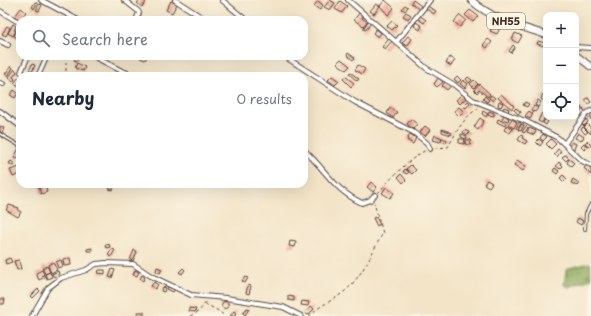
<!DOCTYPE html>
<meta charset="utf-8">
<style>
body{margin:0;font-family:"Playpen Sans",sans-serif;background:#f2f2f3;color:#1f2937}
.controls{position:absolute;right:12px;top:12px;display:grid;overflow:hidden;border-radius:8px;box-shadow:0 4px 16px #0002}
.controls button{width:36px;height:36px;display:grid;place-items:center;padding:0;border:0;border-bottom:1px solid #e0e1e3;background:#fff;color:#1f2937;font:20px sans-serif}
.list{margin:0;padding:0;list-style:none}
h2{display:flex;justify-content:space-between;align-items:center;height:52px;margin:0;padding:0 16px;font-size:17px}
h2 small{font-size:13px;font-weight:400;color:#747a83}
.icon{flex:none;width:22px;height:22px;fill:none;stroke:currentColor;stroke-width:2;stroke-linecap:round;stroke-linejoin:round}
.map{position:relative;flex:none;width:591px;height:316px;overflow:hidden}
.search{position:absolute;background:#fff;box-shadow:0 4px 16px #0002;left:16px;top:16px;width:292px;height:44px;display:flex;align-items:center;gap:10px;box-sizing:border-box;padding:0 14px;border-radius:12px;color:#747a83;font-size:15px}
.panel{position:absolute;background:#fff;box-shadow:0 4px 16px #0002;left:16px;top:72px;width:292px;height:116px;border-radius:12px}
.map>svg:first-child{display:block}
.forest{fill:url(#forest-firs);stroke:#666b3e}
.building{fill:url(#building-cross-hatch)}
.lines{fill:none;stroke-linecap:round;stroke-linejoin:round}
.service-casing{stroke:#574638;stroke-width:4}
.minor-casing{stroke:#574638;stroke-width:6}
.primary-casing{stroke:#574638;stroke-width:8}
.path{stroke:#574638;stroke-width:1;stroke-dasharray:3 3;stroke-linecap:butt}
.service{stroke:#fff;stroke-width:2}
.minor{stroke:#fff;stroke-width:4}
.primary{stroke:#fff;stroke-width:6}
.labels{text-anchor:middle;stroke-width:3.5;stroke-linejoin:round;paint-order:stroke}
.shield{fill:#fcf5e5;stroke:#75675a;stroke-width:1}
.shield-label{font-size:10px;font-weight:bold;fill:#3b2a1e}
</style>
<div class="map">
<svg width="591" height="316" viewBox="0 0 591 316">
<defs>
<pattern id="forest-firs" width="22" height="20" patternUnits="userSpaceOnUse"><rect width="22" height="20" fill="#92ac5f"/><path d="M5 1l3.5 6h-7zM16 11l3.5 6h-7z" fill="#788c4e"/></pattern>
<pattern id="building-cross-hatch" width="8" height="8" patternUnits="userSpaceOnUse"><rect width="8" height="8" fill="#f7b0a3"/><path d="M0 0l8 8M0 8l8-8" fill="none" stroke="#c98f84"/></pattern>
</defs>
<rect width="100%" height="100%" fill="#fcf5e5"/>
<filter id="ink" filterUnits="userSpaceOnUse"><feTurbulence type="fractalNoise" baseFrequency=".025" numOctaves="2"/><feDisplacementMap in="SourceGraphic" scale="8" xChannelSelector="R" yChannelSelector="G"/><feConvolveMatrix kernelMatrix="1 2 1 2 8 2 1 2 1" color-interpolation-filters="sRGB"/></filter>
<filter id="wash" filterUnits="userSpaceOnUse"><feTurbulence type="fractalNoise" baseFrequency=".012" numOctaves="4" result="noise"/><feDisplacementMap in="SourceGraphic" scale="16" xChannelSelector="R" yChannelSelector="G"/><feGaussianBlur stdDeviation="0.9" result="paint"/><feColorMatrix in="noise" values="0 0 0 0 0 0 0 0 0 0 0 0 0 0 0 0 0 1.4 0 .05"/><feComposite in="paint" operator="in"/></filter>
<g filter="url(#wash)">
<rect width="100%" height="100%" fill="#f3e4c8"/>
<path class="forest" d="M 590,263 L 591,279 L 569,287 L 564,285 L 566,270 L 568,268 Z"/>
<g id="blocks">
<g class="building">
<path d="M 140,0 L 146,2 L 142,7 L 137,3 Z"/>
<path d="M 330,0 L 335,3 L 330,10 L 324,7 Z"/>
<path d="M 385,0 L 394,8 L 388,15 L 380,6 Z"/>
<path d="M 413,0 L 421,6 L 419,9 L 411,3 Z"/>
<path d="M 171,1 L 177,4 L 172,13 L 166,10 Z"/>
<path d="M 318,1 L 323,5 L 320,10 L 314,6 Z"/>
<path d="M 340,1 L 347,6 L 342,13 L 335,9 Z"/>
<path d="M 35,2 L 37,3 L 34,9 L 32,7 Z"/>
<path d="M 39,4 L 42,5 L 39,11 L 36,10 Z"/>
<path d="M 376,4 L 380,6 L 374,14 L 370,11 Z"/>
<path d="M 405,5 L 408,7 L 405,11 L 402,9 Z"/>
<path d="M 427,6 L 436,11 L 434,14 L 425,8 Z"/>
<path d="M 21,8 L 26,12 L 20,20 L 15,16 Z"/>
<path d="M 470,10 L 478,16 L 473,22 L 465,15 Z"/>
<path d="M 360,12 L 364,15 L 362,18 L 367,22 L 363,26 L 354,20 Z"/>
<path d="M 406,12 L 411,15 L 408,19 L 403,16 Z"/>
<path d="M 419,15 L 426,20 L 424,23 L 417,18 Z"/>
<path d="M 460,15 L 466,20 L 460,27 L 454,22 Z"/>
<path d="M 368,21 L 371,23 L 366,30 L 363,29 Z"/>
<path d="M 392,21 L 397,25 L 392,30 L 387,26 Z"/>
<path d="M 416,22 L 422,26 L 420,30 L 414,26 Z"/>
<path d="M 13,24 L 16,26 L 14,30 L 16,31 L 13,36 L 8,33 Z"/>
<path d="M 493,25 L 500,28 L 497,34 L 490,31 Z"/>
<path d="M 7,26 L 10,28 L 6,36 L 2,34 Z"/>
<path d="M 17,27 L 20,28 L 20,32 L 17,38 L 14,36 Z"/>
<path d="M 376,29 L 381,33 L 378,37 L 373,33 Z"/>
<path d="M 515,33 L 522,36 L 518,43 L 512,40 Z"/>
<path d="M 408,36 L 412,39 L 407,46 L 402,43 Z"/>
<path d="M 389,39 L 392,41 L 385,49 L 382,47 Z"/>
<path d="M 488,39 L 492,42 L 487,48 L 483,45 Z"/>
<path d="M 538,41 L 545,43 L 544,46 L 537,44 Z"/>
<path d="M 513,45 L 515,47 L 511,53 L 509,51 Z"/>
<path d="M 348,53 L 355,58 L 353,60 L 347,55 Z"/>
<path d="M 76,56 L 80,56 L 77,61 L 74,60 Z"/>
<path d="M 141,56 L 147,57 L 145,60 L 140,58 Z"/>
<path d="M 450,57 L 455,60 L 451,66 L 446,63 Z"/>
<path d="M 341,59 L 350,66 L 346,70 L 337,63 Z"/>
<path d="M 77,63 L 85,67 L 83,71 L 75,68 Z"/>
<path d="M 32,64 L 35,65 L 32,72 L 29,71 Z"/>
<path d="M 358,65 L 365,69 L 362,74 L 355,70 Z"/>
<path d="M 11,66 L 13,68 L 8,76 L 5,74 Z"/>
<path d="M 15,69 L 17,72 L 13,77 L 15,79 L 13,82 L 9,77 Z"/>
<path d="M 350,72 L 359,79 L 357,81 L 349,74 Z"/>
<path d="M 332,76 L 339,81 L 335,85 L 328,80 Z"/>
<path d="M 345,76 L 354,83 L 351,87 L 343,79 Z"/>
<path d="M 457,76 L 461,80 L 458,83 L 454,79 Z"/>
<path d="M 19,77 L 20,78 L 19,86 L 14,83 Z"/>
<path d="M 468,77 L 472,80 L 469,83 L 466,79 Z"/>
<path d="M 438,78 L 443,82 L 437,87 L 434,84 Z"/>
<path d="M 446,80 L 452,85 L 447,90 L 442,86 Z"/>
<path d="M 463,80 L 468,84 L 465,88 L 460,84 Z"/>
<path d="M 474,80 L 478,84 L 474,88 L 470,84 Z"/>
<path d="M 479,84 L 490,94 L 488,97 L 479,90 L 477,93 L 474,90 Z"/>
<path d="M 14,90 L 18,93 L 15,98 L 10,95 Z"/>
<path d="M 462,94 L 466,98 L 460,104 L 456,100 Z"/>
<path d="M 501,94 L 514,106 L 512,109 L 498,98 Z"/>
<path d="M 543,94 L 546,96 L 544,101 L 541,99 Z"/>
<path d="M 491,95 L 495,98 L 493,101 L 489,98 Z"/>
<path d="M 485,96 L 489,100 L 487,102 L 483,99 Z"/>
<path d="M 588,98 L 591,102 L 588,104 L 585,100 Z"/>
<path d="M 538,100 L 541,102 L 538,107 L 535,105 Z"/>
<path d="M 468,101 L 470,103 L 466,108 L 463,106 Z"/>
<path d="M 499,101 L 503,103 L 501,107 L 498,106 Z"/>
<path d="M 525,102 L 529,104 L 527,107 L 523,105 Z"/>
<path d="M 577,104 L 582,108 L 579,112 L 576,109 Z"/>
<path d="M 534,106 L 538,108 L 535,112 L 531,110 Z"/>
<path d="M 459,107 L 464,112 L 459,116 L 454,111 Z"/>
<path d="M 504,107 L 509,109 L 508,112 L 503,109 Z"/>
<path d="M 390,108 L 397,112 L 393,118 L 387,113 Z"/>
<path d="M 516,108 L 521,112 L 518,114 L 514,110 Z"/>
<path d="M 583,109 L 586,112 L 580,116 L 578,113 Z"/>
<path d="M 483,111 L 488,114 L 486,117 L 482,114 Z"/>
<path d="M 489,111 L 494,113 L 494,116 L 488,115 Z"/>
<path d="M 529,111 L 533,114 L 530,119 L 525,116 Z"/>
<path d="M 542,113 L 546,115 L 542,123 L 538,121 Z"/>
<path d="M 591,113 L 591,119 L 590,120 L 587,116 Z"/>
<path d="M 504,115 L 509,118 L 508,121 L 502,119 Z"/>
<path d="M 480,118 L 484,121 L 478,130 L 474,127 Z"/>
<path d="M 411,119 L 417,124 L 413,129 L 407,124 Z"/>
<path d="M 498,119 L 506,123 L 505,126 L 497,122 Z"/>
<path d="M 512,119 L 517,122 L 514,128 L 508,124 Z"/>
<path d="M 545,119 L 548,121 L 546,125 L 543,123 Z"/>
<path d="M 586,119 L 588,122 L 584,126 L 582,124 Z"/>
<path d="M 519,122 L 521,123 L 518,129 L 516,128 Z"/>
<path d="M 522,124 L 524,125 L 521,131 L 518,130 Z"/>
<path d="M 587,124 L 591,128 L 591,134 L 584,127 Z"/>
<path d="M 507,125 L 513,129 L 510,133 L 504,130 Z"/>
<path d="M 0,126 L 4,128 L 2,133 L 0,132 Z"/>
<path d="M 425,126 L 430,130 L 425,136 L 420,132 Z"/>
<path d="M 526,126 L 528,128 L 524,133 L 522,132 Z"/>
<path d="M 583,127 L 588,132 L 585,134 L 581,129 Z"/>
<path d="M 529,128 L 536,131 L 534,135 L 527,132 Z"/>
<path d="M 442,129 L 452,133 L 451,135 L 442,132 Z"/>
<path d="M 464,130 L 469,132 L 468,135 L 463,133 Z"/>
<path d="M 578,133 L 584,137 L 581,141 L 575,138 Z"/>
<path d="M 410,134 L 416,138 L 413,144 L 407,140 Z"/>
<path d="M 461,134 L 467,136 L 466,139 L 461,137 Z"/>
<path d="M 543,134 L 547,137 L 543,141 L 540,138 Z"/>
<path d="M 435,135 L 442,138 L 440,142 L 433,140 Z"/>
<path d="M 521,135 L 523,136 L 522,138 L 527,141 L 525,144 L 518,140 Z"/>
<path d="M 442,138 L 447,140 L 446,143 L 441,141 Z"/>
<path d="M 459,139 L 465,139 L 464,144 L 459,143 Z"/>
<path d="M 539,139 L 543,142 L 540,146 L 536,142 Z"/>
<path d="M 551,139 L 556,144 L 551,149 L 546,144 Z"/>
<path d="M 466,140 L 471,140 L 470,145 L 465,144 Z"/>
<path d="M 587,141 L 591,145 L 589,147 L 585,143 Z"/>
<path d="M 572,142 L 576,144 L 574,149 L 569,146 Z"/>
<path d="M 584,143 L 587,147 L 584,150 L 581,146 Z"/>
<path d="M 19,148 L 20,154 L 17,159 L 14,158 Z"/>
<path d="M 558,149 L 561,151 L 557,157 L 554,154 Z"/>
<path d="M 565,155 L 569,158 L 566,161 L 562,157 Z"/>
<path d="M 569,159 L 574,163 L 571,166 L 567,163 Z"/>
<path d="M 517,160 L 526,166 L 523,171 L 514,165 Z"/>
<path d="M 11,161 L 15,164 L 13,166 L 9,163 Z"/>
<path d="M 559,162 L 563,166 L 560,169 L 556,166 Z"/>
<path d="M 411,165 L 416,170 L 412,174 L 406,169 Z"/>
<path d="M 587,165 L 591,169 L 591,175 L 584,168 Z"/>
<path d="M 20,167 L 20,174 L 13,177 L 10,170 Z"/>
<path d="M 555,168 L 559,171 L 557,174 L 553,171 Z"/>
<path d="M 405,169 L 409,172 L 407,174 L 403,172 Z"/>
<path d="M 401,174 L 406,180 L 403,183 L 398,177 Z"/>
<path d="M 563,175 L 567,179 L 564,182 L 560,178 Z"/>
<path d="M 573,179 L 579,183 L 577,186 L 571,183 Z"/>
<path d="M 487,180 L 492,183 L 489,187 L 484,184 Z"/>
<path d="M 371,182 L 377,187 L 373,192 L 367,187 Z"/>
<path d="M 38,184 L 45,184 L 47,192 L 41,194 Z"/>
<path d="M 112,184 L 115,184 L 113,190 L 109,189 Z"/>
<path d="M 386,187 L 394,193 L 390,198 L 382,193 Z"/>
<path d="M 9,205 L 19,208 L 18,210 L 21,212 L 18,217 L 6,210 Z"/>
<path d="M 376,217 L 380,224 L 377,226 L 373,218 Z"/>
<path d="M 578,218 L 583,221 L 581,225 L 576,222 Z"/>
<path d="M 290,241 L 296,242 L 295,247 L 289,246 Z"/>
<path d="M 106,244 L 110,245 L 109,248 L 105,247 Z"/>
<path d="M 92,248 L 92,251 L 87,251 L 87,249 Z"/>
<path d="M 112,249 L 115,250 L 111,257 L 108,255 Z"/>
<path d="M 134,250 L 137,252 L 133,261 L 130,260 Z"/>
<path d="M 10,258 L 12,262 L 6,264 L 5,260 Z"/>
<path d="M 70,258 L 71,265 L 64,266 L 63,259 Z"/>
<path d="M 19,260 L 21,269 L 17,270 L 14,261 Z"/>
<path d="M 61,260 L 63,266 L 58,268 L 56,262 Z"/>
<path d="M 53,262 L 57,270 L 51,273 L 48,265 Z"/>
<path d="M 47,266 L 50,272 L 45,274 L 42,268 Z"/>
<path d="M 157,267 L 162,269 L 160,273 L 156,271 Z"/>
<path d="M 183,268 L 185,270 L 182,274 L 179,272 Z"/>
<path d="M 112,269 L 115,270 L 112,278 L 109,277 Z"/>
<path d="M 42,270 L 44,274 L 42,276 L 44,275 L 45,277 L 39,280 L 36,273 Z"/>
<path d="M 99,270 L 105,270 L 105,274 L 98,273 Z"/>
<path d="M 135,270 L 139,272 L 137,276 L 133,275 Z"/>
<path d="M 58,271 L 59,274 L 54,277 L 52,274 Z"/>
<path d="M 50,272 L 52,277 L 47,279 L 45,274 Z"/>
<path d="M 142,275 L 145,277 L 143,281 L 140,279 Z"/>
<path d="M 245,277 L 248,278 L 245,283 L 242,281 Z"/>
<path d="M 154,282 L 158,285 L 155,289 L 151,286 Z"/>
<path d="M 248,285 L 251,286 L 249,294 L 246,293 Z"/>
<path d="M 163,287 L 166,288 L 164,292 L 161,291 Z"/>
<path d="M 168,287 L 175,289 L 173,292 L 167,289 Z"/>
<path d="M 38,289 L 40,291 L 33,298 L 31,296 Z"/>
<path d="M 288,296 L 294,297 L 294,301 L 288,300 Z"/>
<path d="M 0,299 L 5,299 L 4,304 L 0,304 Z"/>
<path d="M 302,301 L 309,302 L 308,306 L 301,305 Z"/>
<circle cx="225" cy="305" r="3.5"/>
<path d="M 311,306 L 314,309 L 308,315 L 305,313 Z"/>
<path d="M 189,308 L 196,309 L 195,312 L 189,311 Z"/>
<path d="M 247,308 L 249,309 L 245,315 L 243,313 Z"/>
<path d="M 234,311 L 236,313 L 234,316 L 230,316 Z"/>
<rect x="138" y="312" width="6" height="4"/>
</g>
</g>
</g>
<g filter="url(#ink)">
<use href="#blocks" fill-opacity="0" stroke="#574638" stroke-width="1"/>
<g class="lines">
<defs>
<g id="service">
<path d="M 0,134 L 20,146"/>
<path d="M 83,184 L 84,185"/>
<path d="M 585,229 L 586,214 L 591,204"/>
</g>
<g id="minor">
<path d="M 41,0 L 78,20"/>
<path d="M 124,0 L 138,11 L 139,13 L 136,20"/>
<path d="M 175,0 L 206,20"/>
<path d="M 222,0 L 246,20"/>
<path d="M 348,0 L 426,68 L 453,84 L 473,100 L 525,121 L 558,138 L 582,161 L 591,165"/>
<path d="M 0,11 L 20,23"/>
<path d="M 0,41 L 8,45"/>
<path d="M 397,41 L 430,0"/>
<path d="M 576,47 L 591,48"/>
<path d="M 93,56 L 120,70 L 136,76"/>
<path d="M 284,56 L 355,102 L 413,132 L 427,143 L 430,149"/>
<path d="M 26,76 L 21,72 L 28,56"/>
<path d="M 38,76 L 47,56"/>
<path d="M 0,83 L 3,84"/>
<path d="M 0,111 L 20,126"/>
<path d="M 565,143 L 586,114 L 591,111"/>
<path d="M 304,150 C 326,170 333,189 362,203 L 370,200 L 375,195"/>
<path d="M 32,316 L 48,288 L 61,278 L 86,270 L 96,264 L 106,263 L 133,264 L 151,276 L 191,295 L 226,298 L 283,307 L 301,316"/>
</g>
<g id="primary">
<path d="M 471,0 C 491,19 520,26 546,35"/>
<path d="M 576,55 L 591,67"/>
</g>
</defs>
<use href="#service" class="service-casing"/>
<use href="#minor" class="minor-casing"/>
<use href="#primary" class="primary-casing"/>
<g class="path">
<path d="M 66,56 L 66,76"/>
<path d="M 435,148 L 448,147 C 456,133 465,114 480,108"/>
<path d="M 378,193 C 392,177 408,160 426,150"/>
<path d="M 205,304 L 217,310 L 225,316"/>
<path d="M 190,316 C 197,314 204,307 206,300"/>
<path d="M 309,316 C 321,304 333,301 345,291 C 362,277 372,252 383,233 L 374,203"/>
</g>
<use href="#service" class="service"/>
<use href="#minor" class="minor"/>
<use href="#primary" class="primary"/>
</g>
</g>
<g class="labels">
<rect class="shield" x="487" y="13" width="38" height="16" rx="3"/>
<g class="shield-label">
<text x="506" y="25">NH55</text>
</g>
</g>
</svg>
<div class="controls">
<button>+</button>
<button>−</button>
<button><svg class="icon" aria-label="locate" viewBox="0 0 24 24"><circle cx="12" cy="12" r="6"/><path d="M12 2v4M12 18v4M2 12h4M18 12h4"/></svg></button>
</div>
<div class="search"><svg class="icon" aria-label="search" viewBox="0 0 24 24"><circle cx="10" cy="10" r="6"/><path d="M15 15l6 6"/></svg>Search here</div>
<section class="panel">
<h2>Nearby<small>0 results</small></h2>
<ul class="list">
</ul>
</section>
</div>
